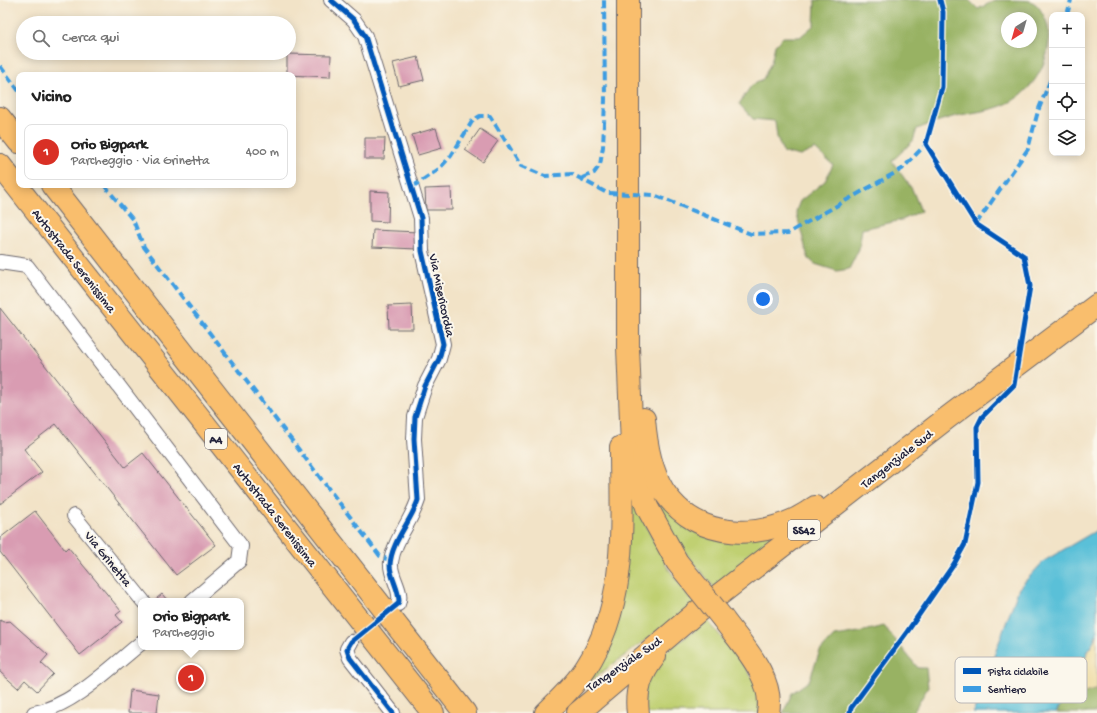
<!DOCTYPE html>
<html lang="it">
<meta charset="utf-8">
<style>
body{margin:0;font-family:"Gochi Hand",sans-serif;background:#f6f6f6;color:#222}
.controls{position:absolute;right:12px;top:12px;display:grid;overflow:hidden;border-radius:8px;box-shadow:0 2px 10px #0003}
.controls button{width:36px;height:36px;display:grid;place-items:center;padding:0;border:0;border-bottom:1px solid #e0e0e0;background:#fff;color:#222;font:20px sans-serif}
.compass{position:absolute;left:1001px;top:12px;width:36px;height:36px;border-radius:50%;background:#fff;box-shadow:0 2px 10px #0003;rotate:217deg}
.you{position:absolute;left:763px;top:299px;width:14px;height:14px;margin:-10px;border:3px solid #fff;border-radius:50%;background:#1a73e8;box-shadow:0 0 0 6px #1a73e833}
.badge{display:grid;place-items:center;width:26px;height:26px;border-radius:50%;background:#d93025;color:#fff;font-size:13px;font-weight:700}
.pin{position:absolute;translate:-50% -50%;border:2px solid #fff;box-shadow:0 1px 4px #0006}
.popup{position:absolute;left:138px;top:598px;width:106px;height:52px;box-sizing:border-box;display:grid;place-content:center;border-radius:8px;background:#fff;filter:drop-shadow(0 1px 3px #0005);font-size:13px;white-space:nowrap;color:#767676}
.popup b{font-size:15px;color:#222}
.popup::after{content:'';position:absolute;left:50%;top:100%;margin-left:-8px;border:8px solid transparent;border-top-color:#fff}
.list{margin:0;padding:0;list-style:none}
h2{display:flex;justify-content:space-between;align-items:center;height:52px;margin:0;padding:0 16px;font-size:17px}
h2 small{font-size:13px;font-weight:400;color:#767676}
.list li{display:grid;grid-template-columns:26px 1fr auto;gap:12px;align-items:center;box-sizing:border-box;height:56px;margin:0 8px 8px;padding:0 8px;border:1px solid #e0e0e0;border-radius:8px}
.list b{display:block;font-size:15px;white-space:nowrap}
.list p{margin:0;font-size:13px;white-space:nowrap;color:#767676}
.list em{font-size:13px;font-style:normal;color:#767676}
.icon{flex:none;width:22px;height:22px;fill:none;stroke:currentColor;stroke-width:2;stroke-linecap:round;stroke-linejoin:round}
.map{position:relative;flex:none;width:1097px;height:713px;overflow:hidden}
.search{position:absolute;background:#fff;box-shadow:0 2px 10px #0003;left:16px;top:16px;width:280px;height:44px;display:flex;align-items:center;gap:10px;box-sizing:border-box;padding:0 14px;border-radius:22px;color:#767676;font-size:15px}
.panel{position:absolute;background:#fff;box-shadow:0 2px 10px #0003;left:16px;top:72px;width:280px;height:116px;border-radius:8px}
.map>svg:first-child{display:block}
.green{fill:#c0d072;stroke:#717956}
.forest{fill:#98b264;stroke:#5d6a50;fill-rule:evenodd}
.sand{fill:#eeda9e;stroke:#887e6c}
.water{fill:#5ac0d8;stroke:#3e718a}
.building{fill:#d99cb2}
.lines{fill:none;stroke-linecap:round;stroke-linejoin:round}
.street-tunnel{stroke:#c8bcab;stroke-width:14;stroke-dasharray:14 7;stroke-linecap:butt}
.street-casing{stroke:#6b666c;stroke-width:16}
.highway-casing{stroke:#6b666c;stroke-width:24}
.street{stroke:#fff;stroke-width:14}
.highway{stroke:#f9be6d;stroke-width:22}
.highway-bridge-casing{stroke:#6b666c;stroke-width:24;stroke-linecap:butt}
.highway-bridge{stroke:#f9be6d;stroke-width:22}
.quiet{stroke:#3c9ce2;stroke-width:4;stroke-dasharray:8 4;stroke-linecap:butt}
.cycleway-casing{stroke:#fbf7ec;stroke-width:8}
.cycleway{stroke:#0057b8;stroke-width:5}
.labels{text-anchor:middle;stroke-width:4;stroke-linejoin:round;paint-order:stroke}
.shield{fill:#fbf7ec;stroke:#636270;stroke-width:1}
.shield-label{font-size:12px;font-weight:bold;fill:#22223b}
.street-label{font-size:13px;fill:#22223b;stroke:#fbf7ec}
.key{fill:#fbf7ec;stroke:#bab7b7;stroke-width:1}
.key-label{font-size:11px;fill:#22223b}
</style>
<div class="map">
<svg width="1097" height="713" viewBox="0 0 1097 713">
<rect width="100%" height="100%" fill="#fbf7ec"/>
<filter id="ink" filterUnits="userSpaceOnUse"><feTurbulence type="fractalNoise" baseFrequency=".025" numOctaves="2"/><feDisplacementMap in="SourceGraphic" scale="8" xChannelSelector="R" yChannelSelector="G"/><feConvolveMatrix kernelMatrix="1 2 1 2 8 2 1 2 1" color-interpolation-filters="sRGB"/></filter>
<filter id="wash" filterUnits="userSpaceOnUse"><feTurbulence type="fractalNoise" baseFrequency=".012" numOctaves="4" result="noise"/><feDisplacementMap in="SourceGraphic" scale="16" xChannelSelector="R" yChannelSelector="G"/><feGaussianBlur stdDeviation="0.9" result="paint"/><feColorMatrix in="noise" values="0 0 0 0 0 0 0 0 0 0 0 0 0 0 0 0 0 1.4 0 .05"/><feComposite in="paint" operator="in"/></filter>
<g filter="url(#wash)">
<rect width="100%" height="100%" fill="#f2e3c7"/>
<g class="green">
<path d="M 630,483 C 640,511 649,537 666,561 L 665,564 L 694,604 L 586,684 Z"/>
<path d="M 649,489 L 688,522 L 789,531 L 714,587 L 683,550 L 680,551 Z"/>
<path d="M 708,621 L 741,661 L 757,685 L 760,713 L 643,713 L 645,679 L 665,652 Z"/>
</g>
<g class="forest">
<path d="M 815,0 L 969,0 L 978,9 C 984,6 991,2 997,0 C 1002,0 1026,0 1030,1 C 1038,4 1040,9 1044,16 C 1057,41 1043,76 1023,93 C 1001,113 975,110 949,118 C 938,121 927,125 917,129 L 913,141 L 892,161 L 912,189 L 921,211 L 902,220 L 862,229 L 859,249 L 849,269 L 837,271 L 815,264 L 808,258 L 796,211 L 800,201 L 825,181 L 833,165 L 815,149 L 800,156 L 783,152 L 777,137 L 775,121 L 753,119 L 739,104 L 751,86 L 763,79 L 771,63 L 775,45 L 783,37 L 800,37 L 814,25 ZM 1007,18 L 1031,18 L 1031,42 L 1007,42 Z"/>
<path d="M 884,626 L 918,668 L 926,668 L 928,687 L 913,713 L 783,713 L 792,693 L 809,681 L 820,651 L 834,636 L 859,632 Z"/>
<path d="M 1097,689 L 1097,713 L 1056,713 L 1065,699 Z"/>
</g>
<path class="sand" d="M 1097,634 L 1097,689 L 1065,699 L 1094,640 Z"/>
<path class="water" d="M 1097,530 L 1097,634 L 1056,713 L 973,713 L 1019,588 L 1044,561 Z"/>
<g id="blocks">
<g class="building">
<path d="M 287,54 L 331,55 L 330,77 L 287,75 Z"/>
<path d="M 418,57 L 424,80 L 399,86 L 393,63 Z"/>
<path d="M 436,128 L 442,148 L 418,155 L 412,135 Z"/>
<path d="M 480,129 L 498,141 L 483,162 L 465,150 Z"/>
<path d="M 365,138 L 385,138 L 384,159 L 365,159 Z"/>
<path d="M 451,188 L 452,210 L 426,210 L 425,189 Z"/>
<path d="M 370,191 L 389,192 L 388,222 L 370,221 Z"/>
<path d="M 373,230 L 418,232 L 417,249 L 372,247 Z"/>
<path d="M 412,305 L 413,329 L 389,329 L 388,306 Z"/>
<path d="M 0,308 L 125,467 L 143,453 L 216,545 L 176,575 L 56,424 L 24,449 L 42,472 L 0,504 Z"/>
<path d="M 35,511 L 65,550 L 68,547 L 121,611 L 116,615 L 122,622 L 80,655 L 0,552 L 0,538 Z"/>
<path d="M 162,594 L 168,601 L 158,601 L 156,599 Z"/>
<path d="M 0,620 L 3,622 L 10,621 L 48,655 L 41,663 L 53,674 L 37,691 L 25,680 L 18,688 L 0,672 Z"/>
<path d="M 130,690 L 159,694 L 157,713 L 128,713 Z"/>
</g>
</g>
</g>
<g filter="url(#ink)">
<use href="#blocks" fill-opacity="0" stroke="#6b666c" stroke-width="1"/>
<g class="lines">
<path class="street-tunnel" d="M 351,642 L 393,608"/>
<defs>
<g id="street">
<path d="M 331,0 L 354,20 L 365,36 L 421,218 L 422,251 L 443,344 L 439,359 L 425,386 L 415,417 L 414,439 L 418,500 C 411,522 394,540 391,562 C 389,576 404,591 398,604"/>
<path d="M 0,262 L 27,266 L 241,546 L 239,561 L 192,601"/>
<path d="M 74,516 L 143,601"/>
<path d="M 351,642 L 347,649 L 350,658 L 393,713"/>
<path d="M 34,713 C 73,706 111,667 141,643"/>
</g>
<g id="highway">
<path d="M 628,0 L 628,347 L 632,446 L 638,480 L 647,507 L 677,562 L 698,588"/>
<path d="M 0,118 L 19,142"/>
<path d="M 0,165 L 433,713"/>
<path d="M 52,185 L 465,713"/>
<path d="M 644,419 C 646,444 650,469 663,490 C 697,543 768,542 815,507"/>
<path d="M 723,619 C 742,645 775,678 768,713"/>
<path d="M 546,713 C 560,699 575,685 586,668 C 629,601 621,523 621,447"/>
<path d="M 578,713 L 697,612 L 947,418 L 1097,305"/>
<path d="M 638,713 C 635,691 641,674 655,656"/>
</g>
</defs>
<use href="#street" class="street-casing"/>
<use href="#highway" class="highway-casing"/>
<use href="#street" class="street"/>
<use href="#highway" class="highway"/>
<defs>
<path id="highway-bridge" d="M 698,588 L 723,619"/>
</defs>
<use href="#highway-bridge" class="highway-bridge-casing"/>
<use href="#highway-bridge" class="highway-bridge"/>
<g class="quiet">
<path d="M 1067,15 L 1071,0"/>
<path d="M 0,66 L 19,91"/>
<path d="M 582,178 L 594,173 L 600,165 L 603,147 L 605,100 L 604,0"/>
<path d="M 104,185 L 133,220 L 144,247 L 380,556 L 391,561"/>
<path d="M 412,187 L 439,169 L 451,156 L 473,120 L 480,116 L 490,116 L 521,166 L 545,176 L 572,174 L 607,193 L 654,195 L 751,234 L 788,233 L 902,169 L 926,144"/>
<path d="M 976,224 L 1028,149 L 1038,111 L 1052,76"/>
</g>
<defs>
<g id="cycleway">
<path d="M 331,0 L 354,20 L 365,36 L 421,218 L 422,251 L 443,344 L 439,359 L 425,386 L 415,417 L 414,439 L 418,500 C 411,522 391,542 390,565 C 390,577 399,589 399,601 L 398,604 L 351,642 L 347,649 L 350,658 L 393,713"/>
<path d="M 850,713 L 851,708 L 907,632 L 954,564 L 965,544 L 978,482 L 977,427 L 982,417 L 1014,385 L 1030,286 L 1024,256 L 976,224 L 926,144 L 942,87 L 943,12 L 940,0"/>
</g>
</defs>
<use href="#cycleway" class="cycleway-casing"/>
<use href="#cycleway" class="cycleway"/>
</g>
</g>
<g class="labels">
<g class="shield">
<rect x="205" y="429" width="22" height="20" rx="3"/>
<rect x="788" y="520" width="32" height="20" rx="3"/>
</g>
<g class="shield-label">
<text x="216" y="443">A4</text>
<text x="804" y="534">SS42</text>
</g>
<g class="street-label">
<text transform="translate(75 260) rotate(52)" y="5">Autostrada Serenissima</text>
<text transform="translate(443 295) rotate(78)" y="5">Via Misericordia</text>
<text transform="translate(896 458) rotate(-38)" y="5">Tangenziale Sud</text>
<text transform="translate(276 514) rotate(52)" y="5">Autostrada Serenissima</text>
<text transform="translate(109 558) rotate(51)" y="5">Via Grinetta</text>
<text transform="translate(623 663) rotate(-34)" y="5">Tangenziale Sud</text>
</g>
</g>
<rect x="955" y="657" width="132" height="46" rx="6" class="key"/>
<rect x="963" y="668" width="18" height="6" fill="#0057b8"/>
<rect x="963" y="686" width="18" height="6" fill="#3c9ce2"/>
<g class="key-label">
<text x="988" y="675">Pista ciclabile</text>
<text x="988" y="693">Sentiero</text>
</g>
</svg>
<div class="controls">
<button>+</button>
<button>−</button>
<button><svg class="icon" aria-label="locate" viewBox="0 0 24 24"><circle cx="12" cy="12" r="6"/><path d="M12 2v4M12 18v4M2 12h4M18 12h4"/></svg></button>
<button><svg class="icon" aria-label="layers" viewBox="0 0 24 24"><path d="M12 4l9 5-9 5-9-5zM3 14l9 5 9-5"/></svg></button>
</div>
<svg class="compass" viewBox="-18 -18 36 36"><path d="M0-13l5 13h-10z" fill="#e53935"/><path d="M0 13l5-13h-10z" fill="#767676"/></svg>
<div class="you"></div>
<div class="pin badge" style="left:191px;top:678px">1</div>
<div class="popup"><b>Orio Bigpark</b>Parcheggio</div>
<div class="search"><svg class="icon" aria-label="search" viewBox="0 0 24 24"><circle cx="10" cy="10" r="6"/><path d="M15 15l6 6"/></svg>Cerca qui</div>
<section class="panel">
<h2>Vicino<small></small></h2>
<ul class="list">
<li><span class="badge">1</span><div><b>Orio Bigpark</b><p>Parcheggio · Via Grinetta</p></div><em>400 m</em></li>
</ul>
</section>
</div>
